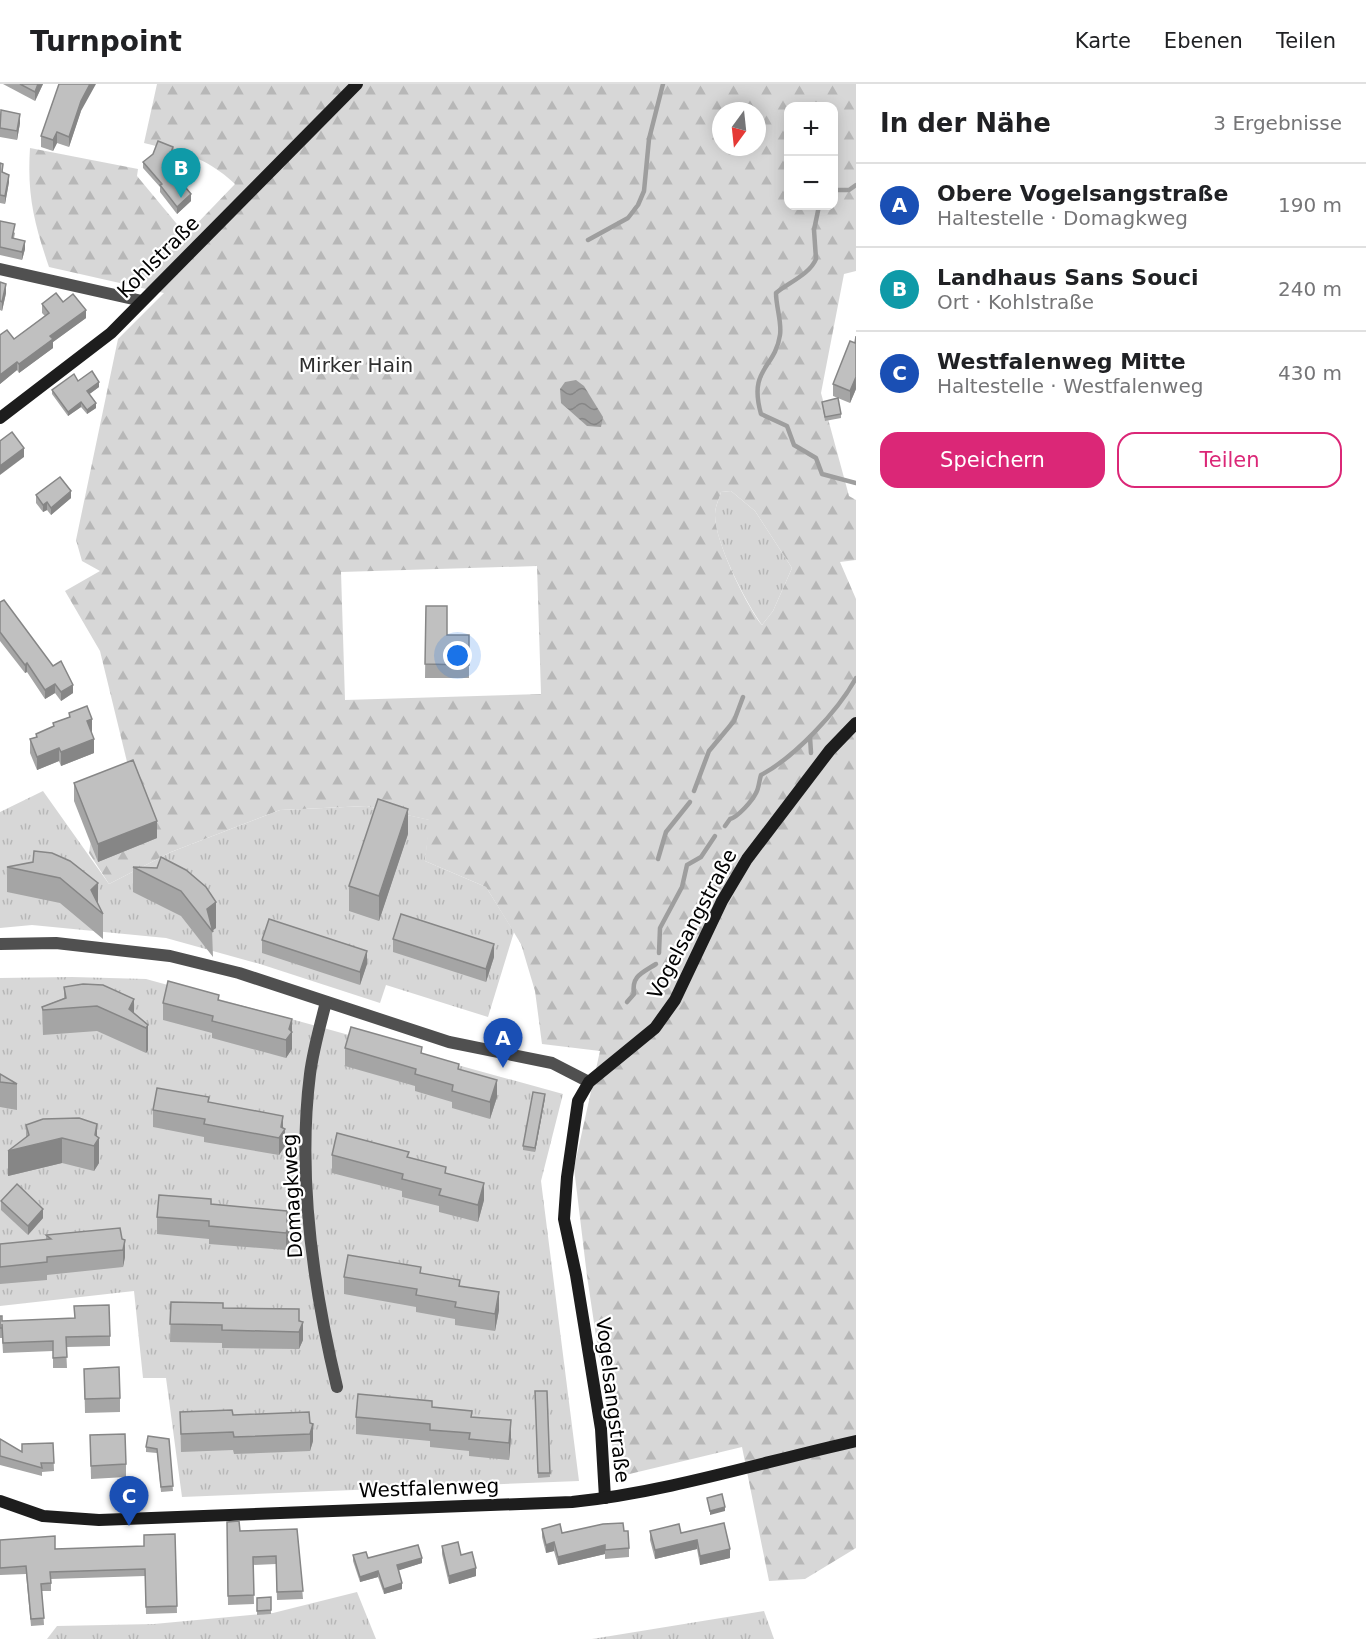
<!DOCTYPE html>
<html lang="de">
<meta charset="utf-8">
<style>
body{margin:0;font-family:"DejaVu Sans",sans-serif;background:#f6f6f6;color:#202124}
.controls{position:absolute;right:18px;top:18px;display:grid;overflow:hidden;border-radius:12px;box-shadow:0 3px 15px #0003}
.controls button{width:54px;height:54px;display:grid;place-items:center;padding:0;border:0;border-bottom:2px solid #e0e0e0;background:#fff;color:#202124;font:30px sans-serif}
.compass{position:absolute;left:712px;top:18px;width:54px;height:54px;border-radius:50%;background:#fff;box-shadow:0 3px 15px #0003;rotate:195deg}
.you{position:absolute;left:458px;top:572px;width:21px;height:21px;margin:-15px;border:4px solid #fff;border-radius:50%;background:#1a73e8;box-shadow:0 0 0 9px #1a73e833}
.badge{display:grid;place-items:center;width:39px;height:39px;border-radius:50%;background:#db2777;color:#fff;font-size:20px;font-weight:700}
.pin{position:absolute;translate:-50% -50px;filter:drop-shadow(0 2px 3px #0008)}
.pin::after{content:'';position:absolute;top:32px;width:21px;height:18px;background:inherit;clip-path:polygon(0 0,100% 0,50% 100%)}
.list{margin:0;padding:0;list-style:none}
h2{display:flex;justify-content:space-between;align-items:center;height:78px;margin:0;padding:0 24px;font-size:26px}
h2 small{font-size:20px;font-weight:400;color:#757577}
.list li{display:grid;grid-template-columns:39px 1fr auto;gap:18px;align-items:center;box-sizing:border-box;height:84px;padding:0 24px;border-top:2px solid #e0e0e0}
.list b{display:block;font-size:22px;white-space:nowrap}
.list p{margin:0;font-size:20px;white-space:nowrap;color:#757577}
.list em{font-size:20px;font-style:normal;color:#757577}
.actions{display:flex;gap:12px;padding:18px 24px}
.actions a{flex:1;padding:14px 0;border:2px solid #db2777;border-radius:18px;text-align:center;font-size:21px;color:#db2777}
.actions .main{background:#db2777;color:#fff}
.map{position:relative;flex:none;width:856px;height:1555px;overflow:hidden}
header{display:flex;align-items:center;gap:36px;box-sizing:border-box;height:84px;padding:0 30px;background:#fff;border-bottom:2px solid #e0e0e0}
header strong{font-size:28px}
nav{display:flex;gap:33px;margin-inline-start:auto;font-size:21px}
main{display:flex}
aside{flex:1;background:#fff}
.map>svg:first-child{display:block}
.grass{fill:url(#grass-tufts)}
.forest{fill:url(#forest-firs);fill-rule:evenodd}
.water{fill:url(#water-waves)}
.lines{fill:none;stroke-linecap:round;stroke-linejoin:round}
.stream{stroke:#9e9e9e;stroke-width:4.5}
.street{stroke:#505050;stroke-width:12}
.secondary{stroke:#1d1d1d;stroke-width:12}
.wall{fill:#a5a5a5}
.shaded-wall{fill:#868686}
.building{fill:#c0c0c0;stroke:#868686;stroke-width:1.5}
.labels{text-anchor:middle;stroke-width:4.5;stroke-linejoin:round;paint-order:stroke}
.street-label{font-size:20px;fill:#000;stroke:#fff}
.park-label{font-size:20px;fill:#2e2e2e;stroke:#fff}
</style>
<header>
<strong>Turnpoint</strong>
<nav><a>Karte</a><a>Ebenen</a><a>Teilen</a></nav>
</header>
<main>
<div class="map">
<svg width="856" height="1555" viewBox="0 0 856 1555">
<defs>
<pattern id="grass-tufts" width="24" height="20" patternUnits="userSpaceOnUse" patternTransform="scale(1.5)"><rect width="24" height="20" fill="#d7d7d7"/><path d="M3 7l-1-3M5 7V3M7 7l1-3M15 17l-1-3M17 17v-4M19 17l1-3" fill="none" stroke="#b7b7b7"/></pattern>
<pattern id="forest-firs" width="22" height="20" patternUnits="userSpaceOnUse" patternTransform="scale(1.5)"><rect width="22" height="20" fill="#d7d7d7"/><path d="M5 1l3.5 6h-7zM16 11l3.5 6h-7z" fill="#b7b7b7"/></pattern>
<pattern id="water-waves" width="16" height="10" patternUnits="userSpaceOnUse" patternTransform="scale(1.5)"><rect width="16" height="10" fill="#9e9e9e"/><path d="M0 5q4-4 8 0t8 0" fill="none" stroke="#868686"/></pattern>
</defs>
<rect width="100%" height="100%" fill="#fff"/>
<g class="grass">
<path d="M 731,407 L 755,427 L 792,484 L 773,527 L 762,541 C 746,519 714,457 715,430 C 715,423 719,415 721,408 Z"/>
<path d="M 43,707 L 109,800 L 171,768 L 280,726 L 367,722 L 430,736 L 425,777 L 486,803 L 514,848 L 488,933 L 386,901 L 380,919 L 260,880 L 166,854 L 32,841 L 0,844 L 0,728 Z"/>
<path d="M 72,893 L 146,895 L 563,1010 L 541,1097 L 579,1397 L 182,1413 L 166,1294 L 143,1294 L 134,1207 L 0,1222 L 0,894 Z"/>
<path d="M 357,1508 L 376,1555 L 47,1555 L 57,1542 L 154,1540 L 273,1529 Z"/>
<path d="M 764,1527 L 774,1555 L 592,1555 Z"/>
</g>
<path class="forest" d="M 157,0 L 856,0 L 856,187 L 844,190 L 821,309 L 849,412 L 856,416 L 856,476 L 840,478 L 856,515 L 856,1464 L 805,1495 L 769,1497 L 742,1363 L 617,1393 L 587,1192 L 574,1084 L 600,967 L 542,960 L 535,907 L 521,860 L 486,803 L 425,777 L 429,736 L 367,722 L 280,726 L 171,768 L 109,800 L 89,769 L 97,716 L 129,686 L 100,567 L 65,507 L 100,487 L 82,477 L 76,456 L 118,255 L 164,209 L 49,183 C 34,139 27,111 30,64 L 138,85 L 137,92 L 186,151 L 235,100 C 205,72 183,69 144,59 ZM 788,22 L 834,22 L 834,122 L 788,122 ZM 721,27 L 757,27 L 757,63 L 721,63 ZM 731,407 L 755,427 L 792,484 L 773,527 L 762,541 C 746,521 714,455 715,430 C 715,423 719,415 721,408 ZM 537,482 L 541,610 L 345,616 L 341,488 Z"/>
<path class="water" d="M 576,296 L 584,302 L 603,333 L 601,343 L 587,342 L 561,319 L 560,305 L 565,298 Z"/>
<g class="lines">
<g class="stream">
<path d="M 834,106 L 849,106 L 856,101"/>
<path d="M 819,122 L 814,146 L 816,175 C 810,190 788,199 776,209 C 776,223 782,238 780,251 C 775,285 748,284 761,330 L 787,342 L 794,361 L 816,374 L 822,390 L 856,399"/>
<path d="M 588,156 L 628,134 L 638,121 L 644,107 L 649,55 L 663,0"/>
<path d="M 810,653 L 811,669"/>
<path d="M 694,707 L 709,667 L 734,637 L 743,613"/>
<path d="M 725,742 L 730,735 C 738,733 752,717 756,709 C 759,704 759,697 761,691 C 795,673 838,627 856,594"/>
<path d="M 658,775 L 666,748 L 690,718"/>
<path d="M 659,869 L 660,844 L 682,803 L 687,781 L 701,773 L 715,752"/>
<path d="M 627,918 L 634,910 C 631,892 642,889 656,880"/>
</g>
<g class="street">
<path d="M 0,185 L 142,217"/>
<path d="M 0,860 L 56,859 L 170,872 L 239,889 L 449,958 L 552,979 L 589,998"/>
<path d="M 326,918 C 320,942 313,966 310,990 C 297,1092 313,1203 337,1303"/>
</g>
<g class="secondary">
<path d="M 0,334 L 111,249 L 357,0"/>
<path d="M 605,1414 L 601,1345 L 576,1191 L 564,1135 L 567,1093 L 578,1017 L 589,998 L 655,944 L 675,916 L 722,817 L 747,775 L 830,666 L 856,639"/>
<path d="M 0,1417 L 43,1432 L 99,1436 L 572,1418 C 668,1408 762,1378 856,1357"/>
</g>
</g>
<g class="wall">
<path d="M 3,0 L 43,0 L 35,17 Z"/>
<path d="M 81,27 L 69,63 L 57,59 L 53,67 L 41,63 L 41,52 Z"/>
<path d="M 0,31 L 20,39 L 17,56 L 0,53 Z"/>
<path d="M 173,70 L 168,82 L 191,117 L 177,130 L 160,108 L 160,103 L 143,84 L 143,78 Z"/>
<path d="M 0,79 L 3,88 L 9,98 L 5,120 L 0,119 Z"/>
<path d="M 0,137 L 15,149 L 14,154 L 25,165 L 22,176 L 0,171 Z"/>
<path d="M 0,198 L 6,209 L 2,227 L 0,226 Z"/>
<path d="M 63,218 L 86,234 L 53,258 L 53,264 L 19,289 L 17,286 L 0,300 L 0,251 L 14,255 L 45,232 L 42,229 L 42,220 Z"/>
<path d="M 856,252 L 856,305 L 850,319 L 833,312 L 833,300 L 855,259 Z"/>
<path d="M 78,297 L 99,303 L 89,310 L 96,324 L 87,330 L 81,323 L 68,332 L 52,310 L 52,306 Z"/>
<path d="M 822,318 L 841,330 L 841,334 L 825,337 Z"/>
<path d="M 36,411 L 71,414 L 51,431 L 47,426 L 43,428 L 36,419 Z"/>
<path d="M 0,518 L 73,609 L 61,617 L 55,609 L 45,615 L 27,588 L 25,589 L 0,557 Z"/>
<path d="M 426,522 L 447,551 L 469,551 L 469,594 L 425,594 Z"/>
<path d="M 69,629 L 92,648 L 91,648 L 94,669 L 61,682 L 59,677 L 37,686 L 30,669 L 30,655 L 36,653 L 36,650 L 53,643 L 53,639 L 69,633 Z"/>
<path d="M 74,699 L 157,754 L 98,778 L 74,717 Z"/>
<path d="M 408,750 L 379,837 L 349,827 L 349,802 Z"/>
<path d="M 34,767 L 103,830 L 103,855 L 60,819 L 7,808 L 7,783 L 33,778 Z"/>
<path d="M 161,773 L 216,844 L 212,846 L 213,873 L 181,832 L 133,808 L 133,783 L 157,784 Z"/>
<path d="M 393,855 L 494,873 L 486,898 L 393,868 Z"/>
<path d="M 262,856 L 367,880 L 360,901 L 262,869 Z"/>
<path d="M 64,903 L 134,929 L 148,941 L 148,966 L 146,969 L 97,947 L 43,951 L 42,923 L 64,914 Z"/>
<path d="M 219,916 L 292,935 L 292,965 L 286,974 L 212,954 L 212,949 L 163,936 L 163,919 Z"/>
<path d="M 345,964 L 422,969 L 459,985 L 497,1013 L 490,1035 L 452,1024 L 452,1018 L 415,1007 L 415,1002 L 345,982 Z"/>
<path d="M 0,990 L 17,1000 L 17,1026 L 0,1023 Z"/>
<path d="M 545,1014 L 535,1068 L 523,1066 L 523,1062 Z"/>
<path d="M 209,1019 L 283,1044 L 285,1062 L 279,1071 L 204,1058 L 204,1053 L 153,1043 L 153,1026 Z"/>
<path d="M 26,1041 L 97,1053 L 99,1079 L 94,1087 L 62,1079 L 8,1092 L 26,1054 Z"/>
<path d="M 332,1071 L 409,1074 L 446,1089 L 484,1116 L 478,1138 L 439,1128 L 439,1122 L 402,1113 L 402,1107 L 332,1089 Z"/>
<path d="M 1,1117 L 43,1134 L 28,1151 L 1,1126 Z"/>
<path d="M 211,1120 L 287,1138 L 290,1157 L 286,1166 L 209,1160 L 209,1155 L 157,1150 L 157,1133 Z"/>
<path d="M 46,1151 L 122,1155 L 125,1173 L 123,1183 L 47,1191 L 47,1196 L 0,1200 L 0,1160 L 46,1156 Z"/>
<path d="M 421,1189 L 460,1202 L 499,1226 L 495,1247 L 455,1241 L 455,1235 L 416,1228 L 416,1223 L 344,1210 L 344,1193 Z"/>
<path d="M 171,1218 L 223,1224 L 299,1237 L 303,1256 L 299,1265 L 222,1264 L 222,1259 L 170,1258 Z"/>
<path d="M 0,1232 L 2,1237 L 110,1252 L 110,1262 L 66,1263 L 67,1284 L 53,1284 L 53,1267 L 3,1269 L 2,1252 L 2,1254 L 0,1254 Z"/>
<path d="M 84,1285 L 120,1314 L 120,1328 L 85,1329 Z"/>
<path d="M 535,1307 L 547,1307 L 550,1393 L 538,1394 Z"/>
<path d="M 432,1323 L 472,1333 L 511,1354 L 509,1376 L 469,1372 L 469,1367 L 430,1363 L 430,1357 L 356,1350 L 356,1333 Z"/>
<path d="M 180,1328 L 233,1331 L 310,1339 L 313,1357 L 310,1367 L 234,1370 L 233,1366 L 181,1368 Z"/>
<path d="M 90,1351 L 126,1380 L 126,1393 L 91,1395 Z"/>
<path d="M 0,1355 L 22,1368 L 53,1359 L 54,1387 L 42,1388 L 42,1392 L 0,1381 Z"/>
<path d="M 169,1355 L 173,1407 L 161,1408 L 157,1369 L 146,1368 L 146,1363 Z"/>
<path d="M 227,1438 L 240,1447 L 297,1445 L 303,1515 L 277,1516 L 276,1480 L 253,1481 L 254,1520 L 228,1521 Z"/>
<path d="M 542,1445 L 562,1449 L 624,1447 L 629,1464 L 629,1473 L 605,1475 L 605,1470 L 558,1481 L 554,1467 L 546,1469 L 542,1453 Z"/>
<path d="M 650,1447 L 681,1449 L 730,1474 L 700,1481 L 697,1465 L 655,1475 L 650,1456 Z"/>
<path d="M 175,1450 L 177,1529 L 146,1530 L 145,1492 L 51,1495 L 51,1507 L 42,1507 L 44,1541 L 31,1542 L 26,1490 L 0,1491 L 0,1456 L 55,1465 L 144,1462 Z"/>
<path d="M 442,1462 L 461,1471 L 476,1492 L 449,1500 L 442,1470 Z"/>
<path d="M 353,1471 L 368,1474 L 422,1479 L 398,1486 L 402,1505 L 384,1510 L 378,1493 L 360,1498 L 353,1477 Z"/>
<path d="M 271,1513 L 271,1530 L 257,1531 L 257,1514 Z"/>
</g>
<g class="shaded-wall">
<path d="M 38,0 L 43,0 L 35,17 L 35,8 Z"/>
<path d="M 90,0 L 96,0 L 81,27 L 69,63 L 69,53 L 81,17 Z"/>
<path d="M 20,30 L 20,39 L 17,56 L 17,47 Z"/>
<path d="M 57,48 L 57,59 L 53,67 L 53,56 Z"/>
<path d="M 173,63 L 173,70 L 166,86 L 166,80 Z"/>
<path d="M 9,91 L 9,98 L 5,120 L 5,112 Z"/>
<path d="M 191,110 L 191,117 L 177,130 L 177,123 Z"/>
<path d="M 25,157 L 25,165 L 22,176 L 22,168 Z"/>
<path d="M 6,200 L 6,209 L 2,227 L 2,218 Z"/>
<path d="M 86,226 L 86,234 L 53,258 L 53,264 L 19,289 L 19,280 L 50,252 Z"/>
<path d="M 17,278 L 17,286 L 0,300 L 0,291 Z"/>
<path d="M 856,293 L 856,305 L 850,319 L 850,307 Z"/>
<path d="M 99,298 L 99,303 L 87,312 L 87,307 Z"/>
<path d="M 81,318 L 81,323 L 68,332 L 68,328 Z"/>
<path d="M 96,319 L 96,324 L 87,330 L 87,326 Z"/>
<path d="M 24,364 L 24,373 L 0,391 L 0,382 Z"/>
<path d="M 71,407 L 71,414 L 51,431 L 51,424 Z"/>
<path d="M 47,418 L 47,426 L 43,428 L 43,421 Z"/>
<path d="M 27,579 L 27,588 L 25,589 L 25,581 Z"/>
<path d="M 55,600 L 55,609 L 45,615 L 45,606 Z"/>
<path d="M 73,601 L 73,609 L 61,617 L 61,608 Z"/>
<path d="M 92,635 L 92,648 L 87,650 L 87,637 Z"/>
<path d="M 94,655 L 94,669 L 61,682 L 61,668 Z"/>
<path d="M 59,664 L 59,677 L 37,686 L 37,673 Z"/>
<path d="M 408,725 L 408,750 L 379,837 L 379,812 Z"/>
<path d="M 157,737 L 157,754 L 98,778 L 98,760 Z"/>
<path d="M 98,799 L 98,824 L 91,806 Z"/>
<path d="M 216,818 L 216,844 L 212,847 L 207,825 Z"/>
<path d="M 494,860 L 494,873 L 486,898 L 486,885 Z"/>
<path d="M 367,867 L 367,880 L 360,901 L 360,888 Z"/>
<path d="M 134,915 L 134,938 L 129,925 Z"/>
<path d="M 292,935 L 292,965 L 286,974 L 286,956 Z"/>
<path d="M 148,941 L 148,966 L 146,969 L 146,944 Z"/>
<path d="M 497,996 L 497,1013 L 490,1035 L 490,1018 Z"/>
<path d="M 545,1010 L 545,1014 L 535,1068 L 535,1064 Z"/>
<path d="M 283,1032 L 283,1047 L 285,1045 L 285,1062 L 279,1071 L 279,1054 Z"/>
<path d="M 97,1040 L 97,1056 L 99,1054 L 99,1079 L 94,1087 L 94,1062 L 95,1051 Z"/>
<path d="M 62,1054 L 62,1079 L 8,1092 L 8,1067 Z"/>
<path d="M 484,1099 L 484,1116 L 478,1138 L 478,1121 Z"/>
<path d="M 43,1125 L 43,1134 L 28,1151 L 28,1142 Z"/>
<path d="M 287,1127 L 287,1145 L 290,1139 L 290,1157 L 286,1166 L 286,1149 Z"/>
<path d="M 125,1156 L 125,1173 L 123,1183 L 123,1166 Z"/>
<path d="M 499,1208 L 499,1226 L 495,1247 L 495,1230 Z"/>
<path d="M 299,1225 L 299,1247 L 303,1238 L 303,1256 L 299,1265 Z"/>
<path d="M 511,1336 L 511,1354 L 509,1376 L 509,1359 Z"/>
<path d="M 313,1340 L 313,1357 L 310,1367 L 310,1350 Z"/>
<path d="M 725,1423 L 725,1427 L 710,1431 L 710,1427 Z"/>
<path d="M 697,1456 L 697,1465 L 655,1475 L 655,1466 Z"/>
<path d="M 554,1458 L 554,1467 L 546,1469 L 546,1461 Z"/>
<path d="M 605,1461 L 605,1470 L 558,1481 L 558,1473 Z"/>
<path d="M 730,1465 L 730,1474 L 700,1481 L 700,1472 Z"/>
<path d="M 422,1474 L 422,1479 L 397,1487 L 397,1481 Z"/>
<path d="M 476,1484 L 476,1492 L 449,1500 L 449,1492 Z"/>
<path d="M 378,1487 L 378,1493 L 360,1498 L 360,1493 Z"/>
<path d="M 402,1499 L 402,1505 L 384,1510 L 384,1505 Z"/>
</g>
<g class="building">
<path d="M 20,0 L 38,0 L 35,8 Z"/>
<path d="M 59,0 L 90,0 L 81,17 L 69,53 L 57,48 L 53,56 L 41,52 Z"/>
<path d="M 1,26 L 20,30 L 17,47 L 0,44 Z"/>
<path d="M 158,57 L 173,63 L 166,80 L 191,110 L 177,123 L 160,101 L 162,100 L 143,78 L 153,70 Z"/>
<path d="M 0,79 L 3,80 L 2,88 L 9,91 L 5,112 L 0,111 Z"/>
<path d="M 0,137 L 15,140 L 12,154 L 25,157 L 22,168 L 0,163 Z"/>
<path d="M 0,198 L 6,200 L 2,218 L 0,217 Z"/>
<path d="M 56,209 L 63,218 L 73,210 L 86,226 L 50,252 L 53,255 L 19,280 L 17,278 L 0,291 L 0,251 L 7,246 L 14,255 L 49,229 L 42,220 Z"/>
<path d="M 856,252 L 856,293 L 850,307 L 833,300 L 850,257 L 855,259 Z"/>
<path d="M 92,287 L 99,298 L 87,307 L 96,319 L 87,326 L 81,318 L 68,328 L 52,306 L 74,290 L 78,297 Z"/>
<path d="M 838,314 L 841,330 L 825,333 L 822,318 Z"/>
<path d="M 12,348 L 24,364 L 0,382 L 0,357 Z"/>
<path d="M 60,393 L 71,407 L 51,424 L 47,418 L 43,421 L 36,411 Z"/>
<path d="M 4,516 L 53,582 L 61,577 L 73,601 L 61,608 L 55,600 L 45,606 L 27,579 L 25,581 L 0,548 L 0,518 Z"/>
<path d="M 426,522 L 447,522 L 447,551 L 469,551 L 469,581 L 425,580 Z"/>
<path d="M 87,622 L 92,635 L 87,637 L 94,655 L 61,668 L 59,664 L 37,673 L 30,655 L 37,653 L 36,650 L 54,642 L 53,639 L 70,633 L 69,629 Z"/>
<path d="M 133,676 L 157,737 L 98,760 L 74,699 Z"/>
<path d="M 378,715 L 408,725 L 379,812 L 349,802 Z"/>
<path d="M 34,767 L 52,769 L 70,777 L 98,799 L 91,806 L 103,830 L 60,794 L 7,783 L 33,778 Z"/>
<path d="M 161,773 L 186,786 L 206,803 L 216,818 L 207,825 L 213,848 L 181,807 L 133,783 L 157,784 Z"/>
<path d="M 401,830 L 494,860 L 486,885 L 393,855 Z"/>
<path d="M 269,835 L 367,867 L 360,888 L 262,856 Z"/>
<path d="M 168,897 L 219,911 L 218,916 L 292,935 L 289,945 L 292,948 L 286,956 L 212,937 L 213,932 L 163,919 Z"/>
<path d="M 83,900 L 103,901 L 134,915 L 129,925 L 148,941 L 146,944 L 97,922 L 43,926 L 42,923 L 66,914 L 64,903 Z"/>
<path d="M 351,943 L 422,963 L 421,969 L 459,980 L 458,985 L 497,996 L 490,1018 L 452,1007 L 453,1001 L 415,990 L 416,985 L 345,964 Z"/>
<path d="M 0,990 L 17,1000 L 0,998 Z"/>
<path d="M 157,1004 L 209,1013 L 208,1018 L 283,1032 L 281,1043 L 285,1045 L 279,1054 L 204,1040 L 205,1035 L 153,1026 Z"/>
<path d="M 533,1008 L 545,1010 L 535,1064 L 523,1062 Z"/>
<path d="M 79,1034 L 97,1040 L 95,1051 L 99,1054 L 94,1062 L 62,1054 L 8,1067 L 29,1051 L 26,1041 L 43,1035 Z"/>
<path d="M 337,1049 L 409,1068 L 407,1073 L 446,1083 L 445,1089 L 484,1099 L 478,1121 L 439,1111 L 441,1105 L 402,1095 L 403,1090 L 332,1071 Z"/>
<path d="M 17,1100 L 43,1125 L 28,1142 L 1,1117 Z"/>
<path d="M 159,1111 L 211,1115 L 211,1120 L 287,1127 L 287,1138 L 290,1139 L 286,1149 L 209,1142 L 209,1137 L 157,1133 Z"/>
<path d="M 120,1144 L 122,1155 L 125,1156 L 123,1166 L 47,1173 L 47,1178 L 0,1183 L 0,1160 L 51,1155 L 46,1151 Z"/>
<path d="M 348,1171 L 421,1183 L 420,1189 L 460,1196 L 459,1202 L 499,1208 L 495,1230 L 455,1223 L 456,1218 L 416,1211 L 417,1205 L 344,1193 Z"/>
<path d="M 171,1218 L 223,1219 L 223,1224 L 299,1225 L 299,1237 L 303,1238 L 299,1248 L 222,1246 L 222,1241 L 170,1240 Z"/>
<path d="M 109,1221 L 110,1252 L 66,1253 L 67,1273 L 53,1274 L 53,1257 L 3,1259 L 2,1240 L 2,1244 L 0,1244 L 0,1232 L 2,1232 L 2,1237 L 75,1234 L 74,1222 Z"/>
<path d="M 119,1283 L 120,1314 L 85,1315 L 84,1285 Z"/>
<path d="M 535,1307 L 547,1307 L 550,1389 L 538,1389 Z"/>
<path d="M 358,1310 L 432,1317 L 432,1323 L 472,1327 L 471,1333 L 511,1336 L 509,1359 L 469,1355 L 470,1349 L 430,1346 L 430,1340 L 356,1333 Z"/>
<path d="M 232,1326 L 233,1331 L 309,1328 L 310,1339 L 313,1340 L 310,1350 L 234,1353 L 233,1348 L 181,1350 L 180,1328 Z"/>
<path d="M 125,1350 L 126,1380 L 91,1382 L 90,1351 Z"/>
<path d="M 148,1352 L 169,1355 L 173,1402 L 161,1403 L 157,1365 L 146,1363 Z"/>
<path d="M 0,1355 L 22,1368 L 22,1360 L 53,1359 L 54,1379 L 41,1379 L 42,1384 L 0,1372 Z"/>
<path d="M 722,1410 L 725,1423 L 710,1427 L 707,1414 Z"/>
<path d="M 239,1437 L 240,1447 L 297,1445 L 303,1507 L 277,1508 L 276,1472 L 253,1473 L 254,1511 L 228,1512 L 227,1438 Z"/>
<path d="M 623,1439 L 624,1447 L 628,1447 L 629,1464 L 605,1466 L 605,1461 L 558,1473 L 554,1458 L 546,1461 L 542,1445 L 560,1440 L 562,1449 L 603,1440 Z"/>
<path d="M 724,1439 L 730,1465 L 700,1472 L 697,1456 L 655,1466 L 650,1447 L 679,1440 L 681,1449 Z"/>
<path d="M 175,1450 L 177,1522 L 146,1523 L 145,1485 L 50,1488 L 51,1499 L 41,1500 L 44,1534 L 31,1535 L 26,1482 L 0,1484 L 0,1456 L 55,1452 L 55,1465 L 144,1462 L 144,1451 Z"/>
<path d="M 458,1458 L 461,1471 L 472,1468 L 476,1484 L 449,1492 L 442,1462 Z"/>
<path d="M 418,1461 L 422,1474 L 397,1481 L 402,1499 L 384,1505 L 378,1487 L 360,1493 L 353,1471 L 366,1468 L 368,1474 Z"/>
<path d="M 271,1513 L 271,1526 L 257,1527 L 257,1514 Z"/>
</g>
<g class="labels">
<g class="street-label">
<text transform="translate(158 173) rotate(-45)" y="7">Kohlstraße</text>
<text transform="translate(692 840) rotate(-62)" y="7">Vogelsangstraße</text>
<text transform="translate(292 1112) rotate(-93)" y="7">Domagkweg</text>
<text transform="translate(613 1316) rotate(83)" y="7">Vogelsangstraße</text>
<text transform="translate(429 1404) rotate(-2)" y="7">Westfalenweg</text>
</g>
<g class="park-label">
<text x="356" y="288">Mirker Hain</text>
</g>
</g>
</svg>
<div class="controls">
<button>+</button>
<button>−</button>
</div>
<svg class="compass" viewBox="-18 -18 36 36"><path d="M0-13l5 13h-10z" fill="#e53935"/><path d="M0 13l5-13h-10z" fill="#757577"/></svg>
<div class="you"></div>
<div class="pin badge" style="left:503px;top:984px;background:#1a4fb4">A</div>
<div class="pin badge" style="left:181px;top:114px;background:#0f9aa8">B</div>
<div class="pin badge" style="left:129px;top:1442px;background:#1a4fb4">C</div>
</div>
<aside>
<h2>In der Nähe<small>3 Ergebnisse</small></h2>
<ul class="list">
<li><span class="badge" style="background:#1a4fb4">A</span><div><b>Obere Vogelsangstraße</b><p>Haltestelle · Domagkweg</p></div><em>190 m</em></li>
<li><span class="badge" style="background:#0f9aa8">B</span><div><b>Landhaus Sans Souci</b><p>Ort · Kohlstraße</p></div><em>240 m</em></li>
<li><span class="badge" style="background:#1a4fb4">C</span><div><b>Westfalenweg Mitte</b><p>Haltestelle · Westfalenweg</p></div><em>430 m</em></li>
</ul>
<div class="actions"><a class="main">Speichern</a><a>Teilen</a></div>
</aside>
</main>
